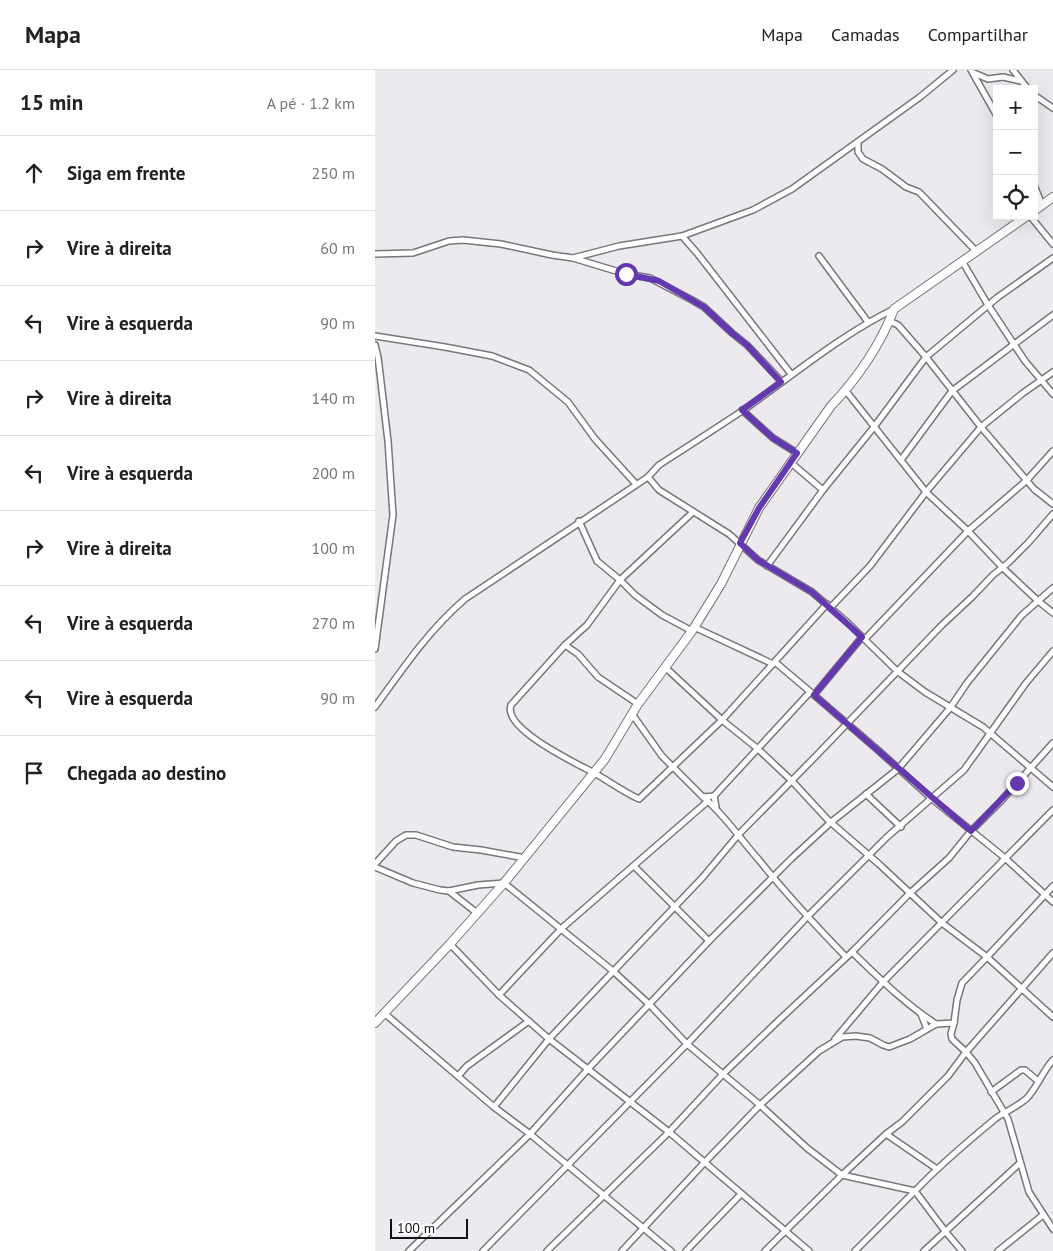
<!DOCTYPE html>
<html lang="pt">
<meta charset="utf-8">
<style>
body{margin:0;font-family:"PT Sans",sans-serif;background:#f6f6f6;color:#202124}
.controls{position:absolute;right:15px;top:15px;display:grid;overflow:hidden;border-radius:0px;box-shadow:0 5px 20px #0002}
.controls button{width:45px;height:45px;display:grid;place-items:center;padding:0;border:0;border-bottom:1px solid #e0e0e0;background:#fff;color:#202124;font:25px sans-serif}
.scale{position:absolute;left:15px;bottom:12px;width:78px;box-sizing:border-box;padding-left:5px;border:2px solid #121012;border-top:0;font-size:14px;line-height:18px;white-space:nowrap;color:#121012;-webkit-text-stroke:4px #fff;paint-order:stroke}
.stop{position:absolute;width:15px;height:15px;margin:-11px;border:4px solid #6438af;border-radius:50%;background:#fff}
.stop.end{background:#6438af;border-color:#fff;box-shadow:0 1px 5px #0008}
.list{margin:0;padding:0;list-style:none}
h2{display:flex;justify-content:space-between;align-items:center;height:65px;margin:0;padding:0 20px;font-size:21px}
h2 small{font-size:16px;font-weight:400;color:#757577}
.list li{display:grid;grid-template-columns:32px 1fr auto;gap:15px;align-items:center;box-sizing:border-box;height:75px;padding:0 20px;border-top:1px solid #e0e0e0}
.list b{display:block;font-size:19px;white-space:nowrap}
.list em{font-size:16px;font-style:normal;color:#757577}
.icon{flex:none;width:28px;height:28px;fill:none;stroke:currentColor;stroke-width:2;stroke-linecap:round;stroke-linejoin:round}
.map{position:relative;flex:none;width:678px;height:1181px;overflow:hidden}
header{display:flex;align-items:center;gap:30px;box-sizing:border-box;height:70px;padding:0 25px;background:#fff;border-bottom:1px solid #e0e0e0}
header strong{font-size:24px}
nav{display:flex;gap:28px;margin-inline-start:auto;font-size:18px}
main{display:flex}
aside{flex:1;background:#fff}
.map>svg:first-child{display:block}
.lines{fill:none;stroke-linecap:round;stroke-linejoin:round}
.street-casing{stroke:#79767a;stroke-width:8}
.secondary-casing{stroke:#79767a;stroke-width:10}
.street{stroke:#fff;stroke-width:5}
.secondary{stroke:#fff;stroke-width:8}
.route{stroke:#6438af;stroke-width:6}
</style>
<header>
<strong>Mapa</strong>
<nav><a>Mapa</a><a>Camadas</a><a>Compartilhar</a></nav>
</header>
<main>
<aside>
<h2>15 min<small>A pé · 1.2 km</small></h2>
<ul class="list">
<li><svg class="icon" aria-label="ahead" viewBox="0 0 24 24"><path d="M12 20V5M6 11l6-6 6 6"/></svg><div><b>Siga em frente</b></div><em>250 m</em></li>
<li><svg class="icon" aria-label="right" viewBox="0 0 24 24"><path d="M7 20v-9h11M14 6l5 5-5 5"/></svg><div><b>Vire à direita</b></div><em>60 m</em></li>
<li><svg class="icon" aria-label="left" viewBox="0 0 24 24"><path d="M17 20v-9H6M10 6l-5 5 5 5"/></svg><div><b>Vire à esquerda</b></div><em>90 m</em></li>
<li><svg class="icon" aria-label="right" viewBox="0 0 24 24"><path d="M7 20v-9h11M14 6l5 5-5 5"/></svg><div><b>Vire à direita</b></div><em>140 m</em></li>
<li><svg class="icon" aria-label="left" viewBox="0 0 24 24"><path d="M17 20v-9H6M10 6l-5 5 5 5"/></svg><div><b>Vire à esquerda</b></div><em>200 m</em></li>
<li><svg class="icon" aria-label="right" viewBox="0 0 24 24"><path d="M7 20v-9h11M14 6l5 5-5 5"/></svg><div><b>Vire à direita</b></div><em>100 m</em></li>
<li><svg class="icon" aria-label="left" viewBox="0 0 24 24"><path d="M17 20v-9H6M10 6l-5 5 5 5"/></svg><div><b>Vire à esquerda</b></div><em>270 m</em></li>
<li><svg class="icon" aria-label="left" viewBox="0 0 24 24"><path d="M17 20v-9H6M10 6l-5 5 5 5"/></svg><div><b>Vire à esquerda</b></div><em>90 m</em></li>
<li><svg class="icon" aria-label="arrive" viewBox="0 0 24 24"><path d="M6 21V4h12l-3 4 3 4H6"/></svg><div><b>Chegada ao destino</b></div></li>
</ul>
</aside>
<div class="map">
<svg width="678" height="1181" viewBox="0 0 678 1181">
<rect width="100%" height="100%" fill="#edeaef"/>
<g class="lines">
<defs>
<g id="street">
<path d="M 596,0 L 622,46"/>
<path d="M 638,0 L 653,19"/>
<path d="M 599,3 L 613,9 L 628,7 L 646,11"/>
<path d="M 659,25 L 678,38"/>
<path d="M 483,72 L 483,82 L 488,89 L 507,99 L 531,117 L 544,122 L 601,181"/>
<path d="M 659,115 L 667,135"/>
<path d="M 655,146 L 678,174"/>
<path d="M 307,166 L 322,183 L 416,304"/>
<path d="M 0,184 L 38,183 L 74,171 L 88,170 L 126,174 L 177,185 L 198,188 L 244,176 L 307,166 L 378,140 L 417,119 L 545,27 L 578,0"/>
<path d="M 444,186 L 493,252"/>
<path d="M 198,188 L 251,204 L 275,208 L 317,230 L 329,237 L 357,263 L 372,275 L 406,311"/>
<path d="M 587,191 L 613,235 L 650,291 L 678,324"/>
<path d="M 514,251 L 523,255 L 551,287 L 606,357 L 659,419 L 678,434"/>
<path d="M 0,266 L 70,277 L 117,286 L 154,300 L 193,332 L 220,369 L 260,413"/>
<path d="M 0,275 L 3,287 L 13,371 L 18,445 L 0,579"/>
<path d="M 471,321 L 551,422 L 593,461 L 627,497 L 662,530 L 678,543"/>
<path d="M 367,340 L 398,368 L 422,383"/>
<path d="M 526,390 L 577,321 L 678,245"/>
<path d="M 415,392 L 448,420"/>
<path d="M 273,407 L 284,420 L 354,464 L 383,490 L 437,522 L 473,553 L 522,601 L 550,622 L 608,657 L 678,717"/>
<path d="M 318,442 L 245,510 L 212,555 L 190,575 L 136,635 C 127,659 203,694 221,704 C 235,712 249,722 264,729 L 347,650 L 383,679 L 417,711 L 453,750 L 505,795 L 567,853 L 612,887 L 678,816"/>
<path d="M 204,451 L 222,491 L 245,510 L 260,525 L 287,545 L 317,561"/>
<path d="M 392,496 L 448,420 L 499,357 L 551,287 L 623,227 L 678,188"/>
<path d="M 456,537 L 495,496 L 551,422 L 606,357 L 648,323 L 678,302"/>
<path d="M 319,557 L 398,594"/>
<path d="M 490,569 L 593,461 L 652,410 L 678,381"/>
<path d="M 190,575 L 203,584 L 223,607 L 263,634"/>
<path d="M 400,592 L 439,625 L 487,567"/>
<path d="M 291,598 L 347,650 L 452,534"/>
<path d="M 439,625 L 504,681 L 556,728 L 630,788 L 678,832"/>
<path d="M 0,637 C 29,597 53,561 90,529 L 273,407 L 284,395 C 312,377 340,359 367,341 C 417,306 464,266 519,239"/>
<path d="M 257,644 L 287,686 L 328,727 L 339,726"/>
<path d="M 491,724 L 526,757"/>
<path d="M 328,727 C 350,745 365,769 384,790 C 411,824 441,856 471,887"/>
<path d="M 341,737 L 339,726 L 435,622"/>
<path d="M 0,794 L 21,771 L 31,765 L 41,765 L 78,777 L 106,780 L 150,788"/>
<path d="M 259,796 L 334,871"/>
<path d="M 0,797 L 38,813 L 65,820 L 74,821 L 103,815 L 129,813 L 238,901 L 275,935 L 312,974 L 385,1035 L 444,981 L 467,967 L 481,966 L 495,968 L 508,975 L 514,977 L 535,969 L 561,954 L 579,953 L 582,930 L 587,913 L 612,887 L 678,947"/>
<path d="M 74,821 L 102,843"/>
<path d="M 75,874 L 124,925 L 174,969 L 294,1062 L 434,1181"/>
<path d="M 477,882 C 504,908 530,934 561,954"/>
<path d="M 124,925 L 187,858 L 333,731"/>
<path d="M 9,943 L 119,1037 L 155,1064 L 296,1181"/>
<path d="M 546,944 L 552,959"/>
<path d="M 579,953 L 576,964 L 577,969 L 591,982 L 600,993 L 633,1049 L 654,1122 L 678,1159"/>
<path d="M 460,969 L 508,912 L 678,740"/>
<path d="M 83,1006 L 92,996 L 154,951"/>
<path d="M 616,1022 L 646,1000 L 650,1000 L 663,1011"/>
<path d="M 119,1037 L 174,969 L 328,807 L 364,764 L 438,689 L 567,555 L 597,527 L 618,505 L 633,493 L 653,473 L 678,444"/>
<path d="M 511,1064 L 562,1099"/>
<path d="M 540,1121 L 467,1105 L 511,1064 L 527,1052 L 573,1006 L 591,982 L 678,883"/>
<path d="M 34,1181 L 155,1064 L 213,999 L 334,871 L 416,789 L 455,753 L 523,699 L 575,638 L 592,613 L 647,545 L 678,518"/>
<path d="M 108,1181 L 312,974 L 432,847 L 512,767 L 589,700 L 651,613 L 678,581"/>
<path d="M 172,1181 L 294,1062 L 348,1004 L 402,952 L 477,882 L 534,824 L 574,788 L 596,761 L 625,732 L 678,673"/>
<path d="M 247,1181 L 329,1093 L 385,1035 L 432,1078 L 467,1105 L 390,1181"/>
<path d="M 311,1181 L 366,1124"/>
<path d="M 480,1181 L 540,1121"/>
<path d="M 549,1181 L 645,1093"/>
<path d="M 587,1181 L 570,1161 L 540,1121 C 565,1095 592,1072 620,1049 C 629,1042 644,1036 652,1028 C 662,1018 667,1002 678,990"/>
<path d="M 623,1181 L 668,1145"/>
</g>
<g id="secondary">
<path d="M 659,141 L 678,127"/>
<path d="M 0,953 L 75,874 L 129,813 L 230,689 L 263,634 L 317,561 L 346,514 L 384,438 L 456,336 C 482,309 506,274 519,239 L 652,146"/>
</g>
</defs>
<use href="#street" class="street-casing"/>
<use href="#secondary" class="secondary-casing"/>
<use href="#street" class="street"/>
<use href="#secondary" class="secondary"/>
</g>
<g class="lines">
<path class="route" d="M 251,204 L 284,211 L 329,237 L 357,263 L 372,275 L 406,312 L 367,340 L 398,368 L 422,383 L 384,438 L 365,473 L 383,490 L 437,522 L 487,567 L 439,625 L 596,761 L 642,713"/>
</g>
</svg>
<div class="controls">
<button>+</button>
<button>−</button>
<button><svg class="icon" aria-label="locate" viewBox="0 0 24 24"><circle cx="12" cy="12" r="6"/><path d="M12 2v4M12 18v4M2 12h4M18 12h4"/></svg></button>
</div>
<div class="scale">100 m</div>
<div class="stop" style="left:251px;top:204px"></div>
<div class="stop end" style="left:642px;top:713px"></div>
</div>
</main>
